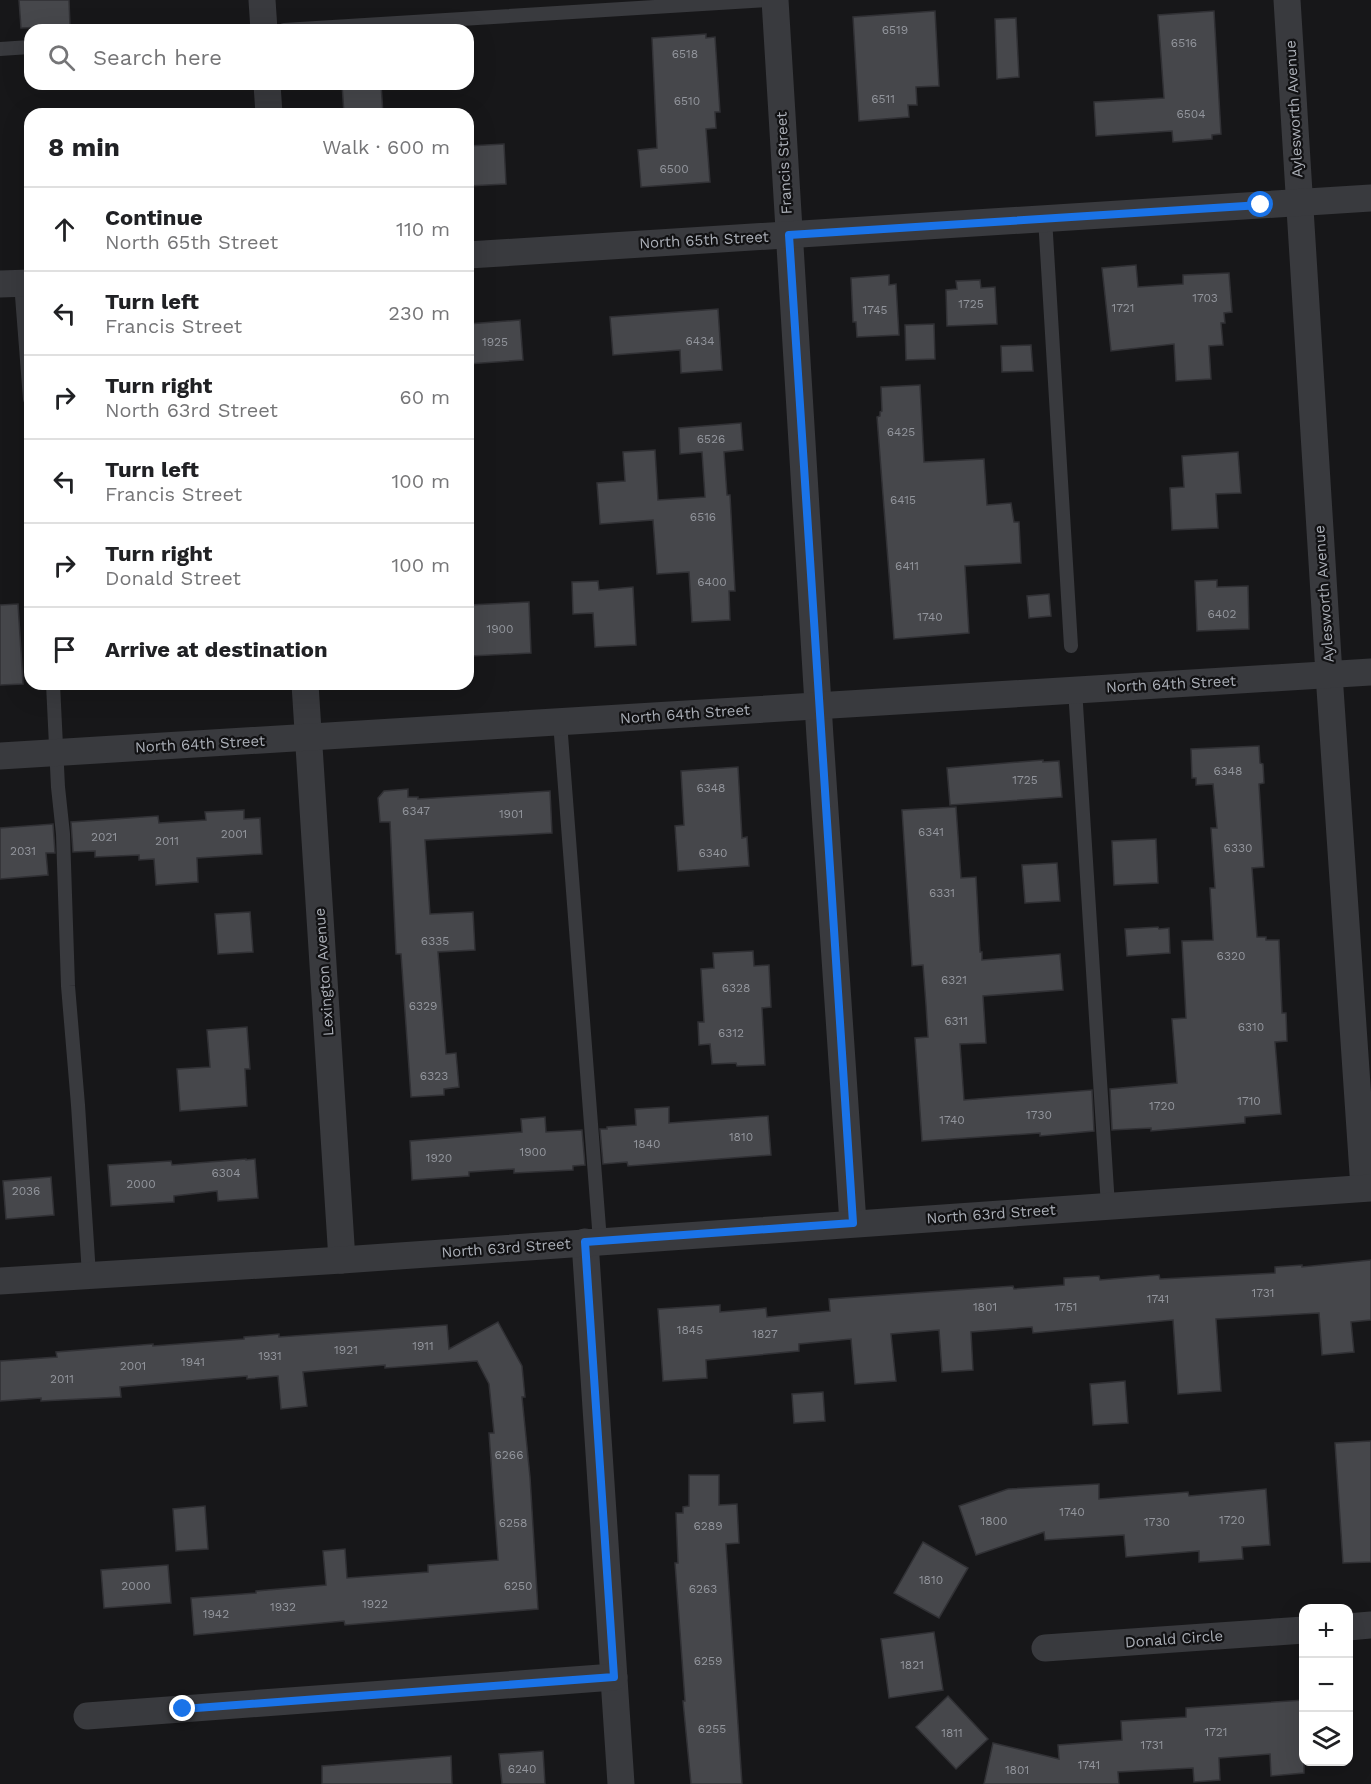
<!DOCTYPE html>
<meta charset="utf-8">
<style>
body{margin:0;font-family:"Work Sans",sans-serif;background:#f6f6f6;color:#202124}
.controls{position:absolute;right:18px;bottom:18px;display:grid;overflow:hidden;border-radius:12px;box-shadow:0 6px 24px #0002}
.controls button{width:54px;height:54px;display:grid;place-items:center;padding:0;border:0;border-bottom:2px solid #e0e0e0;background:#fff;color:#202124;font:30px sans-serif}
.stop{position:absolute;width:18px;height:18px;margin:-14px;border:4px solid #1a73e8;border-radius:50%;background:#fff}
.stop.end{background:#1a73e8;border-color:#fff;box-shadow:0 2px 6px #0008}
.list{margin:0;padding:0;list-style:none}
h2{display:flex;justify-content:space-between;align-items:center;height:78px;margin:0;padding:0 24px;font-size:26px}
h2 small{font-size:20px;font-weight:400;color:#757577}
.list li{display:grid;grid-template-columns:39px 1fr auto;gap:18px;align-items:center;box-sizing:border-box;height:84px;padding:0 24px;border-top:2px solid #e0e0e0}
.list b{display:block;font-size:22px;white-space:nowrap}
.list p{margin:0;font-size:20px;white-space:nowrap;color:#757577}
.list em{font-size:20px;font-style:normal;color:#757577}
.icon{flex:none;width:33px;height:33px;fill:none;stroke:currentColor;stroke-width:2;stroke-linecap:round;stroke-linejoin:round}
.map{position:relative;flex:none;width:1371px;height:1784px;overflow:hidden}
.search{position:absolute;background:#fff;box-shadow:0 6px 24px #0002;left:24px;top:24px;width:450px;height:66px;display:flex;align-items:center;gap:15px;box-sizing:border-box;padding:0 21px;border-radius:18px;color:#757577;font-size:22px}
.panel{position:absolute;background:#fff;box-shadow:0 6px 24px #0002;left:24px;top:108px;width:450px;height:582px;border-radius:18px}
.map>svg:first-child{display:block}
.building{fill:#46474b;stroke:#313135;stroke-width:1.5}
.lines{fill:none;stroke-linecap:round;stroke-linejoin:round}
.service{stroke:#393a3e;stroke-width:14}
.minor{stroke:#393a3e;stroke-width:27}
.route{stroke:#1a73e8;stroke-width:8}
.labels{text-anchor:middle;stroke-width:4.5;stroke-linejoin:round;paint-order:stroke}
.number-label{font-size:12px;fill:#92959c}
.street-label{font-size:15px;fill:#abafb7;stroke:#121214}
</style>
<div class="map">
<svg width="1371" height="1784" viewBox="0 0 1371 1784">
<rect width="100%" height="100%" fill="#171719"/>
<g class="building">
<path d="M 19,0 L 69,0 L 70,26 L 21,28 Z"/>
<path d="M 935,11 L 939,86 L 916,87 L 917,105 L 908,105 L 909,117 L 859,121 L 853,17 Z"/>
<path d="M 1214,11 L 1221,134 L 1212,135 L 1212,139 L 1173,142 L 1172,131 L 1096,136 L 1094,102 L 1164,98 L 1158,15 Z"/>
<path d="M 1016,18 L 1019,77 L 997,79 L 995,19 Z"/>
<path d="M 706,34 L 706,38 L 715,37 L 720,112 L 715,112 L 716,128 L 706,129 L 710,182 L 641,187 L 638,150 L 657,148 L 652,38 Z"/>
<path d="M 342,84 L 381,84 L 383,114 L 344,114 Z"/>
<path d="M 504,144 L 506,184 L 468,186 L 468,146 Z"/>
<path d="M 1136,265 L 1138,287 L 1183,284 L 1183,275 L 1229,273 L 1232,312 L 1224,313 L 1225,323 L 1221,323 L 1223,345 L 1209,346 L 1211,379 L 1176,381 L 1174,344 L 1111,351 L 1102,268 Z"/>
<path d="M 889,275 L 889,285 L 896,284 L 899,335 L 857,337 L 856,322 L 853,322 L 851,278 Z"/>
<path d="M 980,280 L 981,288 L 995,287 L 997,324 L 947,326 L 946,290 L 957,289 L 956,281 Z"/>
<path d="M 718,309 L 722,370 L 681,373 L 680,350 L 613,355 L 610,317 Z"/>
<path d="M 520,320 L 523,360 L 468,364 L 468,324 Z"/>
<path d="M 934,324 L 935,359 L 906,360 L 905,325 Z"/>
<path d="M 1031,345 L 1033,371 L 1002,372 L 1001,346 Z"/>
<path d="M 920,385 L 924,462 L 984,459 L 987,505 L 1011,503 L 1014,522 L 1019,522 L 1021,563 L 965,566 L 969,633 L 894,639 L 877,417 L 880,416 L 880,412 L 882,411 L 881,387 Z"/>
<path d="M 741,423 L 743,450 L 724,452 L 727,495 L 730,495 L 735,591 L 729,591 L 730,620 L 692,622 L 689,572 L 657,574 L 653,520 L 600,524 L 597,483 L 625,481 L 623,452 L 655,450 L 658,500 L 705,497 L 702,452 L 680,454 L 679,428 Z"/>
<path d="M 1238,452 L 1241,493 L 1216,494 L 1218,528 L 1172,530 L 1170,488 L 1184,487 L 1182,456 Z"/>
<path d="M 1217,580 L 1217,587 L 1248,586 L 1249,629 L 1197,631 L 1195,581 Z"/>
<path d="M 598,581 L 599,590 L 633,587 L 636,645 L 595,647 L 593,613 L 573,614 L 572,582 Z"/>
<path d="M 1049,594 L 1051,616 L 1029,618 L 1027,596 Z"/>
<path d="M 529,602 L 531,653 L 471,656 L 469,605 Z"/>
<path d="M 18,604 L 23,684 L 0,685 L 0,605 Z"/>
<path d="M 1259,746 L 1260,763 L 1263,764 L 1264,783 L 1259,784 L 1264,867 L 1252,868 L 1257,937 L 1266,937 L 1266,940 L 1279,940 L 1282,1013 L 1286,1013 L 1287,1041 L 1275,1042 L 1281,1114 L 1245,1117 L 1245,1123 L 1151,1131 L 1151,1128 L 1112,1130 L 1110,1089 L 1177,1083 L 1172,1019 L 1186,1018 L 1182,941 L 1213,940 L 1210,888 L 1215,888 L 1211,828 L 1217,828 L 1213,784 L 1196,785 L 1196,778 L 1192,778 L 1191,749 Z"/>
<path d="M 1043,760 L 1043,762 L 1059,761 L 1062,797 L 950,805 L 947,768 Z"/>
<path d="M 738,767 L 742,838 L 747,837 L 749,866 L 678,871 L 675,826 L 684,825 L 681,771 Z"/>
<path d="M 408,789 L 408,797 L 418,797 L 418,799 L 550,791 L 552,833 L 425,840 L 430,914 L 473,912 L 475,950 L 438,952 L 446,1054 L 456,1053 L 459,1087 L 444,1089 L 444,1095 L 411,1097 L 401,954 L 396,954 L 390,822 L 380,822 L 378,798 L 384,791 Z"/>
<path d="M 956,807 L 961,878 L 976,877 L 980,952 L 982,952 L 982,960 L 1060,954 L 1063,990 L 983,996 L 986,1043 L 960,1044 L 964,1100 L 1092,1090 L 1094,1131 L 1040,1136 L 1040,1133 L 922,1141 L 915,1038 L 928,1037 L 926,1005 L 923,965 L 912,966 L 902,810 Z"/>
<path d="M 244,810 L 244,819 L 260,818 L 262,854 L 197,858 L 198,882 L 156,885 L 154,859 L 139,860 L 139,855 L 95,857 L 95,851 L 73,852 L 71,822 L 158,816 L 159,823 L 206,820 L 205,812 Z"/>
<path d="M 53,824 L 55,853 L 46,853 L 48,875 L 0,879 L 0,828 Z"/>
<path d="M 1156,839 L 1158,883 L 1114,885 L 1112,841 Z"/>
<path d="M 1057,863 L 1060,901 L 1025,903 L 1022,865 Z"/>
<path d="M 250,912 L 253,952 L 218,954 L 215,914 Z"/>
<path d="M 1158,927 L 1159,929 L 1169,928 L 1170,953 L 1127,956 L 1125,929 Z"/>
<path d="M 753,951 L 754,966 L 769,965 L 771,1007 L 762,1008 L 765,1065 L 737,1066 L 736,1063 L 712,1064 L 710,1044 L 699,1045 L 698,1022 L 704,1022 L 701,969 L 714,968 L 713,953 Z"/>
<path d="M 247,1027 L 250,1069 L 245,1069 L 247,1106 L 180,1111 L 177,1069 L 210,1067 L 207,1030 Z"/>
<path d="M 669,1107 L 669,1123 L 768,1116 L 771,1155 L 628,1166 L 627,1162 L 603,1164 L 600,1129 L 607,1129 L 607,1127 L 636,1125 L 635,1109 Z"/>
<path d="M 545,1117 L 546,1132 L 582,1130 L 585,1165 L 573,1166 L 573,1170 L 514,1173 L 514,1169 L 469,1172 L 469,1176 L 412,1180 L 410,1141 L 522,1132 L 521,1119 Z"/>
<path d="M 246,1159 L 246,1160 L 255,1159 L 258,1198 L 218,1201 L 217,1191 L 174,1196 L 174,1202 L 111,1206 L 108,1165 L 171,1161 L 172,1165 Z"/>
<path d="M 51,1177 L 54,1215 L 6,1219 L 3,1181 Z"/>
<path d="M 1371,1260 L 1371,1320 L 1351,1322 L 1354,1352 L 1322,1355 L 1319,1313 L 1216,1319 L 1221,1391 L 1178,1394 L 1173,1320 L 1033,1333 L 1032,1327 L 971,1332 L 973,1370 L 942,1372 L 939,1330 L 891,1334 L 896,1381 L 855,1384 L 851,1339 L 799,1344 L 799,1351 L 706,1360 L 707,1378 L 663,1381 L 658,1309 L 720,1305 L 720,1312 L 766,1308 L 767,1317 L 830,1311 L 829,1299 L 1013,1286 L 1014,1289 L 1064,1285 L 1064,1278 L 1099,1276 L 1100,1280 L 1159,1275 L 1160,1279 L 1275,1273 L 1275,1267 L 1302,1265 L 1302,1267 Z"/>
<path d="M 498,1322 L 522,1366 L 525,1397 L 522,1397 L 530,1477 L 538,1609 L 345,1625 L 344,1621 L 194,1635 L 191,1598 L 256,1593 L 256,1591 L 326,1585 L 323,1551 L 345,1549 L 347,1578 L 428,1572 L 428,1565 L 498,1560 L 489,1433 L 494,1433 L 489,1384 L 477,1361 L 385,1368 L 385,1365 L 303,1372 L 307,1406 L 281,1409 L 278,1376 L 247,1379 L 247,1376 L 120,1387 L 121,1397 L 41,1401 L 41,1398 L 0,1401 L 0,1361 L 57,1357 L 56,1352 L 153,1344 L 153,1346 L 244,1339 L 244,1337 L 279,1334 L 279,1337 L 447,1325 L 449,1349 Z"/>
<path d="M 1125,1381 L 1128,1423 L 1093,1425 L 1090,1384 Z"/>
<path d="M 823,1392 L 825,1421 L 794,1423 L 792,1394 Z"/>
<path d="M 1371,1441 L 1371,1562 L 1343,1563 L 1335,1443 Z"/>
<path d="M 689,1475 L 719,1475 L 719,1505 L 737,1504 L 739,1543 L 726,1544 L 742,1784 L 691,1784 L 683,1701 L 685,1701 L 675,1563 L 678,1563 L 676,1513 L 683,1513 L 683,1507 L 689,1506 Z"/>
<path d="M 1099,1484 L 1099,1499 L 1188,1492 L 1189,1496 L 1266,1489 L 1270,1545 L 1242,1547 L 1243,1559 L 1199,1562 L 1199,1551 L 1126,1557 L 1124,1535 L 1045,1540 L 1044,1532 L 976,1555 L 959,1506 L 1008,1489 Z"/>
<path d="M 205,1506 L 208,1549 L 176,1551 L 173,1509 Z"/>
<path d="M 923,1542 L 968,1568 L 939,1618 L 894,1593 Z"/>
<path d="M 168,1565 L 171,1603 L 104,1608 L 101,1570 Z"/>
<path d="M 934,1632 L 943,1690 L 889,1698 L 881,1639 Z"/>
<path d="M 948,1696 L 988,1739 L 956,1769 L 916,1727 Z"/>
<path d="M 1304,1700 L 1304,1773 L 1271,1776 L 1270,1754 L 1219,1758 L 1220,1780 L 1194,1782 L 1193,1768 L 1118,1772 L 1119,1784 L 984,1784 L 993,1743 L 1059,1759 L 1058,1745 L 1122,1740 L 1121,1721 L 1186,1717 L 1186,1708 Z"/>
<path d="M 543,1751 L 545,1784 L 502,1784 L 499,1754 Z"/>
<path d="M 451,1756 L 452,1784 L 322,1784 L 322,1766 Z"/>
</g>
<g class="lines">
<g class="service">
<path d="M 284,30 L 767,0"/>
<path d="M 0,49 L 30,47"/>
<path d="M 1045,218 L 1071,646"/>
<path d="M 21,283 L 30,399"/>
<path d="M 53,684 L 58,787 L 63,834 L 68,986 L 78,1105 L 89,1275"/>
<path d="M 1075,689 L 1108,1206"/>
<path d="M 560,722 L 600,1241"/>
</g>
<g class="minor">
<path d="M 262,0 L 264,30"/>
<path d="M 775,0 L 820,737 L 853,1223"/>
<path d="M 1287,0 L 1329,674 L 1364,1188"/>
<path d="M 267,84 L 269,114"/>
<path d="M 468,255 L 1371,198"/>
<path d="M 0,284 L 30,283"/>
<path d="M 305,684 L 342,1260"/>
<path d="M 0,756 L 1371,672"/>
<path d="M 585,1242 L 621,1784"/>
<path d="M 0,1281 L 342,1260 L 1371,1188"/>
<path d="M 1348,1627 L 1371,1625"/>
<path d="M 1045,1648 L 1304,1630"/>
<path d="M 87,1716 L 614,1677"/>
</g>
</g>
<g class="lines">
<path class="route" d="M 183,1709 L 614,1677 L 585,1242 L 853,1223 L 789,235 L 1261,205"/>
</g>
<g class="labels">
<g class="number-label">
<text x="895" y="34">6519</text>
<text x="1184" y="47">6516</text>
<text x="685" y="58">6518</text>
<text x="883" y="103">6511</text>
<text x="687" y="105">6510</text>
<text x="1191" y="118">6504</text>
<text x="674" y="173">6500</text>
<text x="1205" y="302">1703</text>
<text x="971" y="308">1725</text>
<text x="1123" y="312">1721</text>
<text x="875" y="314">1745</text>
<text x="700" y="345">6434</text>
<text x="495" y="346">1925</text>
<text x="901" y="436">6425</text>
<text x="711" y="443">6526</text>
<text x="903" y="504">6415</text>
<text x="703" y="521">6516</text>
<text x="907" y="570">6411</text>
<text x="712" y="586">6400</text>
<text x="1222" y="618">6402</text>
<text x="930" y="621">1740</text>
<text x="500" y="633">1900</text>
<text x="1228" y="775">6348</text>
<text x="1025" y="784">1725</text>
<text x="711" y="792">6348</text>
<text x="416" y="815">6347</text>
<text x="511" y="818">1901</text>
<text x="931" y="836">6341</text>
<text x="234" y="838">2001</text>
<text x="104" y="841">2021</text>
<text x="167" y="845">2011</text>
<text x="1238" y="852">6330</text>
<text x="23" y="855">2031</text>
<text x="713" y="857">6340</text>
<text x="942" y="897">6331</text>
<text x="435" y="945">6335</text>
<text x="1231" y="960">6320</text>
<text x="954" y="984">6321</text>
<text x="736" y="992">6328</text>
<text x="423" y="1010">6329</text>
<text x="956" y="1025">6311</text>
<text x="1251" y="1031">6310</text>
<text x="731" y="1037">6312</text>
<text x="434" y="1080">6323</text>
<text x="1249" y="1105">1710</text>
<text x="1162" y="1110">1720</text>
<text x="1039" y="1119">1730</text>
<text x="952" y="1124">1740</text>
<text x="741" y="1141">1810</text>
<text x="647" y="1148">1840</text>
<text x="533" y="1156">1900</text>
<text x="439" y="1162">1920</text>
<text x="226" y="1177">6304</text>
<text x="141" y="1188">2000</text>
<text x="26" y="1195">2036</text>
<text x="1263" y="1297">1731</text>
<text x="1158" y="1303">1741</text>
<text x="985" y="1311">1801</text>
<text x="1066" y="1311">1751</text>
<text x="690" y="1334">1845</text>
<text x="765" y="1338">1827</text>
<text x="423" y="1350">1911</text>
<text x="346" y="1354">1921</text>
<text x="270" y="1360">1931</text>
<text x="193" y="1366">1941</text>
<text x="133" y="1370">2001</text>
<text x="62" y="1383">2011</text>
<text x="509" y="1459">6266</text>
<text x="1072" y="1516">1740</text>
<text x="1232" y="1524">1720</text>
<text x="994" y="1525">1800</text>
<text x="1157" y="1526">1730</text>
<text x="513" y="1527">6258</text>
<text x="708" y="1530">6289</text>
<text x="931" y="1584">1810</text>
<text x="136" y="1590">2000</text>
<text x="518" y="1590">6250</text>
<text x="703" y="1593">6263</text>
<text x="375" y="1608">1922</text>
<text x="283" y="1611">1932</text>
<text x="216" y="1618">1942</text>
<text x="708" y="1665">6259</text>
<text x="912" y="1669">1821</text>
<text x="712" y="1733">6255</text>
<text x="1216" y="1736">1721</text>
<text x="952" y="1737">1811</text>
<text x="1152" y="1749">1731</text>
<text x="1089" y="1769">1741</text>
<text x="522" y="1773">6240</text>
<text x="1017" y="1774">1801</text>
</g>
<g class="street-label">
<text transform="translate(1294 109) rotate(-93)" y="5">Aylesworth Avenue</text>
<text transform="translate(784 163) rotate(-93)" y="5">Francis Street</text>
<text transform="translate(704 240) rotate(-3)" y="5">North 65th Street</text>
<text transform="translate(1324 594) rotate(-94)" y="5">Aylesworth Avenue</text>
<text transform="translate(1171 684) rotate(-3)" y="5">North 64th Street</text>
<text transform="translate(685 714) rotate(-4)" y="5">North 64th Street</text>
<text transform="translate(200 744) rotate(-3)" y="5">North 64th Street</text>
<text transform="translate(324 972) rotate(-94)" y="5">Lexington Avenue</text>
<text transform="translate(991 1214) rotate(-4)" y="5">North 63rd Street</text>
<text transform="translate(506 1248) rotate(-4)" y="5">North 63rd Street</text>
<text transform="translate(1174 1639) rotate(-4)" y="5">Donald Circle</text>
</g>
</g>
</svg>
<div class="controls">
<button>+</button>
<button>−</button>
<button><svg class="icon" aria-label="layers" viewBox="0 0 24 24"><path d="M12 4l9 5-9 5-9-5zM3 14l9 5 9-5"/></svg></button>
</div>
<div class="stop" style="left:1261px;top:205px"></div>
<div class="stop end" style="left:183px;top:1709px"></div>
<div class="search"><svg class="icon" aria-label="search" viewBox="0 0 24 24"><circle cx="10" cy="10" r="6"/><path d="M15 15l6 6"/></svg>Search here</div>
<section class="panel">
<h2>8 min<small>Walk · 600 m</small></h2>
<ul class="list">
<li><svg class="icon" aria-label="ahead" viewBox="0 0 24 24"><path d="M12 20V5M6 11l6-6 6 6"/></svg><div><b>Continue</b><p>North 65th Street</p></div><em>110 m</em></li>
<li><svg class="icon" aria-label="left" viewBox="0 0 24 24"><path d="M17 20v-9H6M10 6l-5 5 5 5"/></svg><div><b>Turn left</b><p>Francis Street</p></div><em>230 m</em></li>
<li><svg class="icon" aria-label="right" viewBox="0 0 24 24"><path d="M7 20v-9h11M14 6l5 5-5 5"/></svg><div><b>Turn right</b><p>North 63rd Street</p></div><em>60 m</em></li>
<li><svg class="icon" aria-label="left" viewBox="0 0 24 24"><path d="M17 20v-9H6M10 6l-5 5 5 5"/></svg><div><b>Turn left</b><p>Francis Street</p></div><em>100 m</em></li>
<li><svg class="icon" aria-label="right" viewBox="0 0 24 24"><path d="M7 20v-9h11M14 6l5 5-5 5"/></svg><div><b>Turn right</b><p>Donald Street</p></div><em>100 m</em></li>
<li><svg class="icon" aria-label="arrive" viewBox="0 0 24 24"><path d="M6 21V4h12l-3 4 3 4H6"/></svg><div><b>Arrive at destination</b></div></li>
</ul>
</section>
</div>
